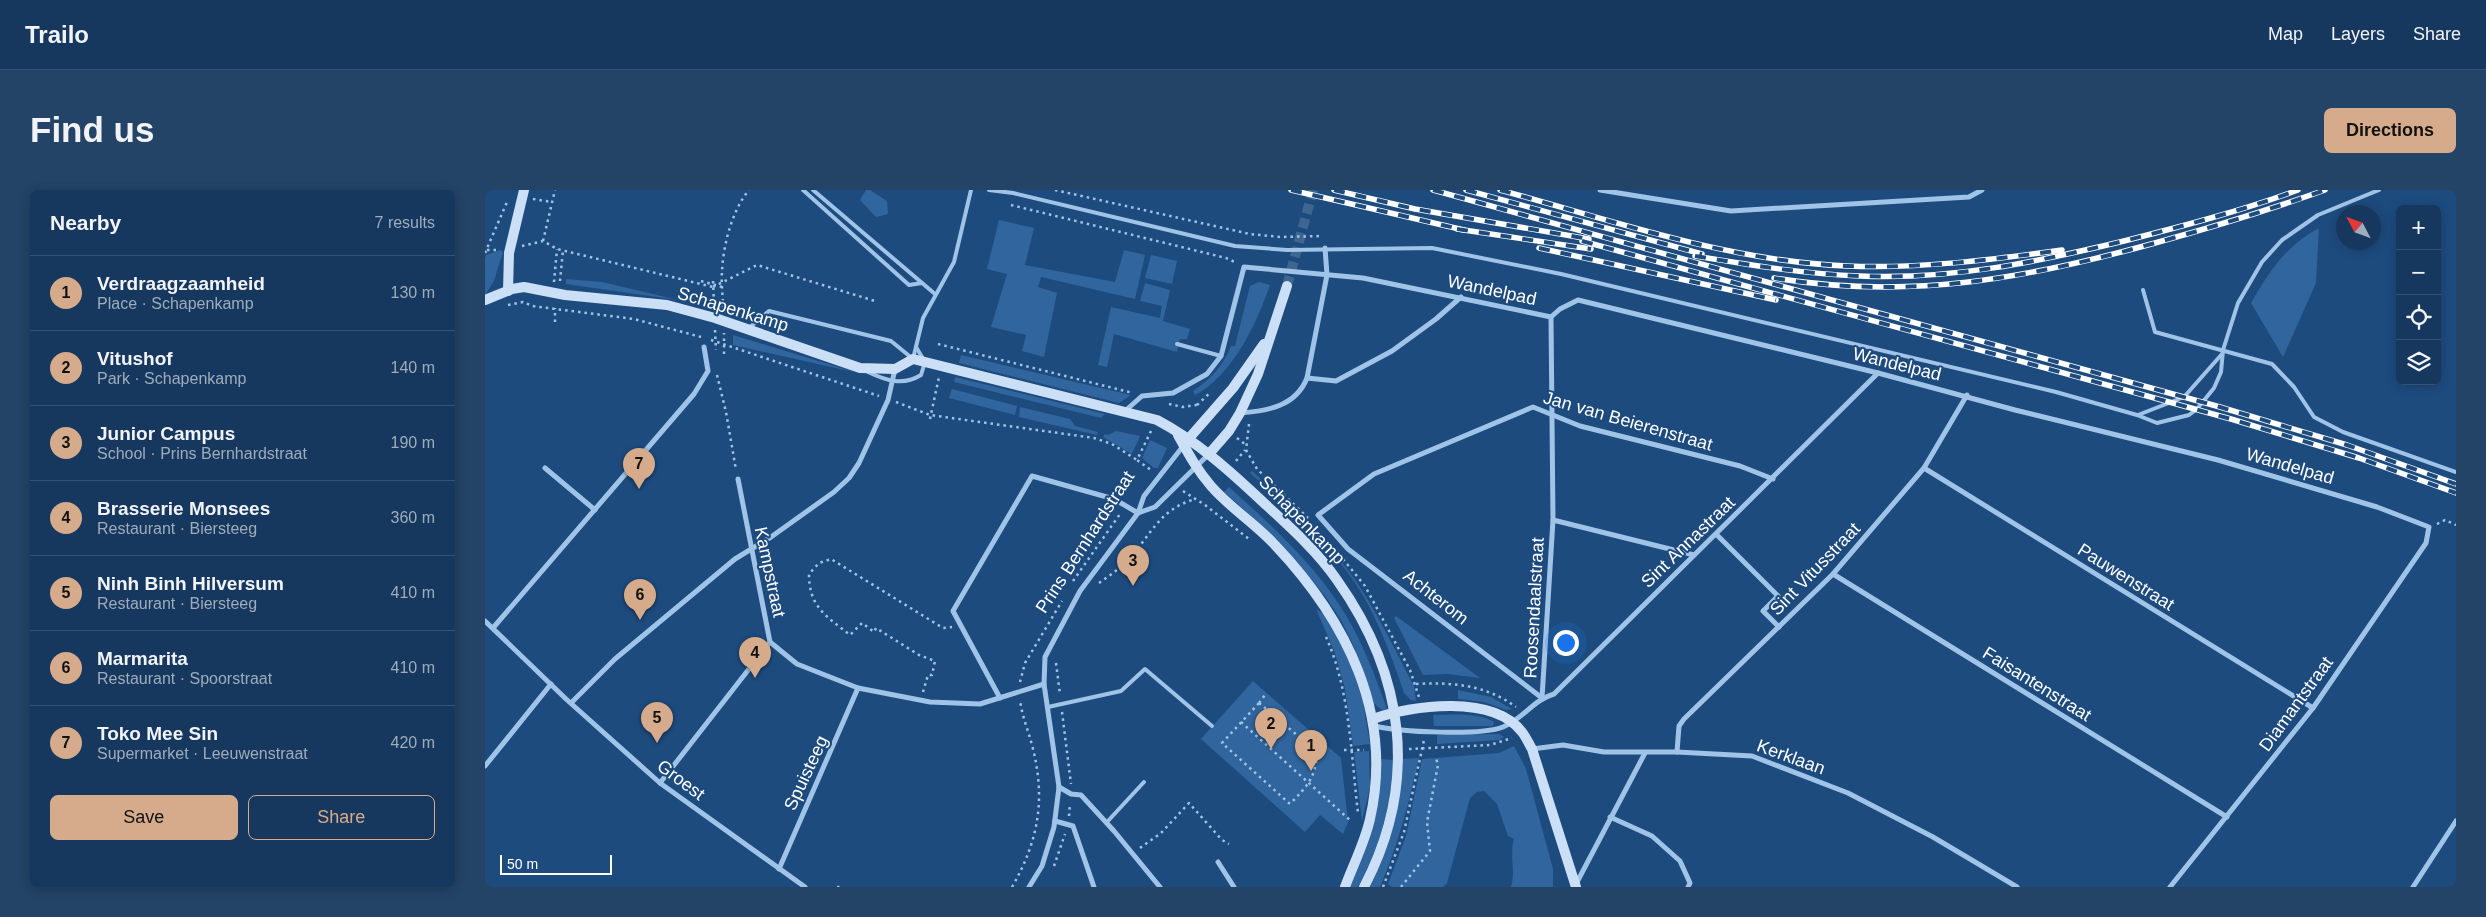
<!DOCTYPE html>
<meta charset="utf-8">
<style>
body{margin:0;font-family:Arial,sans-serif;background:#234367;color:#f1f3f6}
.controls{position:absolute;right:15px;top:15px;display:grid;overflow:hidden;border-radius:8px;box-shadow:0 2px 12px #0003}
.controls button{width:45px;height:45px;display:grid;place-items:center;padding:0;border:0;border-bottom:1px solid #355273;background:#16385e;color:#f1f3f6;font:25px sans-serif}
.compass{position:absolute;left:1851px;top:15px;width:45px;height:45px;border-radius:50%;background:#16385e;box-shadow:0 2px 12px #0003;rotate:311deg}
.scale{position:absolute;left:15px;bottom:12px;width:112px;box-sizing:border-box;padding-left:5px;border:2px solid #fff;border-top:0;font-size:14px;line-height:18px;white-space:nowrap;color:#fff;-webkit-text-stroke:4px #1d4b7e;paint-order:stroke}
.you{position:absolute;left:1080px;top:452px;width:18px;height:18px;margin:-12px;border:4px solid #fff;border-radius:50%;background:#1a73e8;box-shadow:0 0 0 8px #1a73e833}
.badge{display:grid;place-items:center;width:32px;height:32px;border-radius:50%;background:#d6ab8b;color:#111;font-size:16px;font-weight:700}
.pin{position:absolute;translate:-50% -41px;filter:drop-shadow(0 1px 2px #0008)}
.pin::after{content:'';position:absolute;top:26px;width:18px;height:15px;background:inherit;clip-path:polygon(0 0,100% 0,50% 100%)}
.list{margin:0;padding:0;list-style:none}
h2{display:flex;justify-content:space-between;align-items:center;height:65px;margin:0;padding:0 20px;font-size:21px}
h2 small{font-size:16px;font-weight:400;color:#9eacbc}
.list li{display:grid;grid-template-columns:32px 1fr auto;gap:15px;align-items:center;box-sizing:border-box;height:75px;padding:0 20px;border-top:1px solid #355273}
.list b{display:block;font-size:19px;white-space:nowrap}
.list p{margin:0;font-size:16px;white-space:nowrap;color:#9eacbc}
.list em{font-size:16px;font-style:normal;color:#9eacbc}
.actions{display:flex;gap:10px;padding:15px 20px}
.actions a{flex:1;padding:11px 0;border:1px solid #d6ab8b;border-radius:8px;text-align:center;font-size:18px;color:#d6ab8b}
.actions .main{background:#d6ab8b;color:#111}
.icon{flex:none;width:28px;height:28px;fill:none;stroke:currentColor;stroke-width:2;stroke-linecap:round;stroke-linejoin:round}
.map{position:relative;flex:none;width:1971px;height:697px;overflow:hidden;border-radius:8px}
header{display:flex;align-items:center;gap:30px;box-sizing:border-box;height:70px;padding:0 25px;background:#16385e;border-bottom:1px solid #355273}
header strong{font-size:24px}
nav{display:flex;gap:28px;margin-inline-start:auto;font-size:18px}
.intro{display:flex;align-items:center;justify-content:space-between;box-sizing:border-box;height:120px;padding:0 30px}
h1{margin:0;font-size:35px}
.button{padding:12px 22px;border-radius:8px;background:#d6ab8b;color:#111;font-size:18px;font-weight:700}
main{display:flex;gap:30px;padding:0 30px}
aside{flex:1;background:#16385e;border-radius:8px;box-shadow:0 2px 12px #0003}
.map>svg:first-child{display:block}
.green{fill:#30659d}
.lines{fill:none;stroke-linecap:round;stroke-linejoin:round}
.secondary-tunnel{stroke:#3f6691;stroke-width:10;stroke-dasharray:10 5;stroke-linecap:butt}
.path{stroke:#a0c4e8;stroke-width:2.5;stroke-dasharray:2.5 4;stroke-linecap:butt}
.lane{stroke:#a0c4e8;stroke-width:4}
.street{stroke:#a0c4e8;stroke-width:5}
.secondary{stroke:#cbdff6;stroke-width:10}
.rail-casing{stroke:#fff;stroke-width:5.5}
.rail{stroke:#1d4b7e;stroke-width:4;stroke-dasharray:11;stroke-linecap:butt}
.labels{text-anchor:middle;stroke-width:4;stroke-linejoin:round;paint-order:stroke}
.street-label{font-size:18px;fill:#fff;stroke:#1d4b7e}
</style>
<header>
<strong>Trailo</strong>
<nav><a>Map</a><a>Layers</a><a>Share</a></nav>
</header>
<div class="intro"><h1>Find us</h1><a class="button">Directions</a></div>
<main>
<aside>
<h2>Nearby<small>7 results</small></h2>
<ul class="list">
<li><span class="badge">1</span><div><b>Verdraagzaamheid</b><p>Place · Schapenkamp</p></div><em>130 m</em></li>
<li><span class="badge">2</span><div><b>Vitushof</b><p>Park · Schapenkamp</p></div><em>140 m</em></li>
<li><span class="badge">3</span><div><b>Junior Campus</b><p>School · Prins Bernhardstraat</p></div><em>190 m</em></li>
<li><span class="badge">4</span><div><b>Brasserie Monsees</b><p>Restaurant · Biersteeg</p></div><em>360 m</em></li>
<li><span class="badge">5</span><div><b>Ninh Binh Hilversum</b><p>Restaurant · Biersteeg</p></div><em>410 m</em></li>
<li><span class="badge">6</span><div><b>Marmarita</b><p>Restaurant · Spoorstraat</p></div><em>410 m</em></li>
<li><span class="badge">7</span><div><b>Toko Mee Sin</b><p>Supermarket · Leeuwenstraat</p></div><em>420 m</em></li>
</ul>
<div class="actions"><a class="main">Save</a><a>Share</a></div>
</aside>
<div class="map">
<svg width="1971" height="697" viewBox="0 0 1971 697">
<rect width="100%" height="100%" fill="#1d4b7e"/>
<g class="green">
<path d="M 381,0 L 385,0 L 402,11 L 403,24 L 391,27 L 375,10 Z"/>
<path d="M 514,30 L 549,38 L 540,75 L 630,92 L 639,60 L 660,65 L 650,109 L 556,87 L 553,97 L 572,103 L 559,167 L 537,161 L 541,145 L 506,137 L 522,84 L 502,79 Z"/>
<path d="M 1834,38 L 1831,93 L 1798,167 L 1766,113 C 1784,81 1802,55 1834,38 Z"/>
<path d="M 15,60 L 18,62 L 9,91 L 0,105 L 0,68 L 1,65 Z"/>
<path d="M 666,65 L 692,71 L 687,94 L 660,88 Z"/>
<path d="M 81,89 L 117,92 L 193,110 L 81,94 Z"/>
<path d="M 774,92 L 785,95 C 772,133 747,186 710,205 L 708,201 C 726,189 738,176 746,156 L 750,156 L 765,96 Z"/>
<path d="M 660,93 L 685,100 L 678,131 L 705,139 L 702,149 L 695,149 L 692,162 L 629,144 L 622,177 L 613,175 L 626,117 L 675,128 L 677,116 L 655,111 Z"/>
<path d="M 248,145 L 369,182 L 248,155 Z"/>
<path d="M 476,165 L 646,205 L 634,213 L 474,173 Z"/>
<path d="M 470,187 L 620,224 L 616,228 L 469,192 Z"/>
<path d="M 467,199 L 532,216 L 530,225 L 464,208 Z"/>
<path d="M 535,217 L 585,229 L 590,236 L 613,242 L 612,245 L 534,227 Z"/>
<path d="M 631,241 L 655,246 L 647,264 L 618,247 L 620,244 L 623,245 Z"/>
<path d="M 665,250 L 682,258 L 673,278 L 669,278 L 657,268 Z"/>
<path d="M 767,281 C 807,318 851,357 880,405 C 898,434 913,466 929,496 L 931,511 L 926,510 L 919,503 C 908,470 896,438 879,407 C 851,359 806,320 765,283 Z"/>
<path d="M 744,297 C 787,336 832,376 862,427 C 879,456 891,488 902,519 L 897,520 L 887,512 L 870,459 L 857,432 L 840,406 L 792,349 L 739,302 Z"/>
<path d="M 831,419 L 844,427 L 862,461 L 878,512 L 885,554 L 868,556 L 860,499 L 850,463 Z"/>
<path d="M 911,426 L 995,488 L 962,484 L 938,485 L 909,428 Z"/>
<path d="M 768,491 L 856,568 L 863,632 L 858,644 L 835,625 L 820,642 L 716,549 Z"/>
<path d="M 973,500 L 1006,507 L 1027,519 L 1021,520 L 999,512 L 973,509 Z"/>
<path d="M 948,525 C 968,525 992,522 1009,532 L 1008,536 L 949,536 Z"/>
<path d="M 1014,544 L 1019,547 L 1014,550 L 952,554 L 952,545 Z"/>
<path d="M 1029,556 L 1041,579 L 1068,679 L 1068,697 L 1026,697 C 1031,680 1024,666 1029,649 L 1023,646 L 1012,614 L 999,601 L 992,602 L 985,608 L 962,693 L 958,697 L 907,697 L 903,694 L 921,646 L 937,569 L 1014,563 Z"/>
<path d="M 884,561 L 885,597 L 877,631 L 869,562 Z"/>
<path d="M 934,568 C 924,613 913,655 895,697 L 885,697 C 906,656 911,614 916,569 Z"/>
<path d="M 895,569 L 909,570 C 904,620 897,652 873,697 L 865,697 C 882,655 895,615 895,569 Z"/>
</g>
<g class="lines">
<path class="secondary-tunnel" d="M 802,96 L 828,0"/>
<g class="path">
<path d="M 570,0 L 765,44 L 796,47 L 838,46"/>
<path d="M 48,9 L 67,12"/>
<path d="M 526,15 L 741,68 L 752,73"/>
<path d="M 58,51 L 70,0"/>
<path d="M 37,56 L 58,51 L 72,59 L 228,97"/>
<path d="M 2,60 L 12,60"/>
<path d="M 0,63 L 22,12"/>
<path d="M 75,91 L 78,60"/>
<path d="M 216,91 L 237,97"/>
<path d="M 228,91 L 229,115"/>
<path d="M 69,92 L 72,59"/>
<path d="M 228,97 L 272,75 L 390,111"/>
<path d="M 23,115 L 38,112 L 47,116 L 149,129 L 216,147"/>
<path d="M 238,118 C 238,106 236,94 237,82 C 238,56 247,20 264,0"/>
<path d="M 70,132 L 70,118"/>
<path d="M 230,140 L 231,160"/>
<path d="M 226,150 L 394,206"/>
<path d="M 453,154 L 648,203"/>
<path d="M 239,164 L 239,143"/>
<path d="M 232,185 L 241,222 L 251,280"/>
<path d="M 411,212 L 445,225 L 609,248 L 627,254 L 652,270"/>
<path d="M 684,214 L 698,217 L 711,215 L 715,218"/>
<path d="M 712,215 L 726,202"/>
<path d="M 445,229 L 454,187"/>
<path d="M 764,234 L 761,260 L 772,279 L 823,328"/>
<path d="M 666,241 L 652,270 L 666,280"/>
<path d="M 752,248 L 761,255"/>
<path d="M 751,271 L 760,260"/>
<path d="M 698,301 L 720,315 L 764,349"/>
<path d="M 1952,334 L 1960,330 L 1971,335"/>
<path d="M 858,369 L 880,396 L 925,480 L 934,507"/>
<path d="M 588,391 L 635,324"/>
<path d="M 614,393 C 625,385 636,378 645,368 C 666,344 674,321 707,310"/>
<path d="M 841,447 C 865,500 866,565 873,623"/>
<path d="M 571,473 L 575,504"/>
<path d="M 535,492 L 540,473 L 577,411"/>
<path d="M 931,494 C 968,492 1001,495 1031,517"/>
<path d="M 438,502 L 443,485 L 447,485 L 450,471 L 434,465 L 391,438 L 389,442 L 377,433 L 365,445 C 341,426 324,417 324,384 L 334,373 L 346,369 L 458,438 L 467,437"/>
<path d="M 774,513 L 832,562 C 831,588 822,596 805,614 L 737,553 Z"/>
<path d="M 774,513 L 780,505"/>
<path d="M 577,522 L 586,594"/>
<path d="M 756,532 L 866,631"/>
<path d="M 924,559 L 1005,555 L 1027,548"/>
<path d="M 859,560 L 879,560"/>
<path d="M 584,626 L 585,614"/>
<path d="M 655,658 L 676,643 L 704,613 L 737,650 L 744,654"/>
<path d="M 569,676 L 580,644"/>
<path d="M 352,697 L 355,697"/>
<path d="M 527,697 C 554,650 561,608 547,555 C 543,540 537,526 535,510"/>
<path d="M 898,697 L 919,642 L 939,550"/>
<path d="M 916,697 L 945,661 L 942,632 L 953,575 L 951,568"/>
</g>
<g class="lane">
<path d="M 318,0 L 424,95 L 437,93"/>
<path d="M 328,0 L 450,104"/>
<path d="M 504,0 L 528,3 L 750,56 L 802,60 L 947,58 L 1076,84 L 1571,202 L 1652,225 L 1672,233 L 1704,225 L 1712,219 L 1729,198 L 1736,182 L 1738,160 L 1753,113 L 1777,72 L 1797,50 L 1833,25 L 1894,0"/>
<path d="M 1658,100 L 1670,142 L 1787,174 L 1809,197 L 1829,227 L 1858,242 L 1971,282"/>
<path d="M 264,138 L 284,121 L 406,151 L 428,169 L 438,128 L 469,72 L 486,0"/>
<path d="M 692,154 L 736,166"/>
<path d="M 383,182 C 402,191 418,196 436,185 L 440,172 L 431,157"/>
<path d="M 1653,225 L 1699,207 L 1737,164"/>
<path d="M 563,517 L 636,501 L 660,479 L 727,536"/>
<path d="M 622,632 L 659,592"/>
</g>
<g class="street">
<path d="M 1115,0 L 1246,21 L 1484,7 L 1497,0"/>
<path d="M 822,188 L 851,191 L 907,161 L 951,129 L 976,107"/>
<path d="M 640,221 L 657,206 L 688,203 L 722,184 L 736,166 L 759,77 L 878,88 L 1066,127 L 1075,119 L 1093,110 L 1393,183 L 1530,220 L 1733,270 L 1892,317 L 1944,337 L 1941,353 L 1828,518 L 1685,697"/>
<path d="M 755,223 C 783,221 811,216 822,188 L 842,85 L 840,58"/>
<path d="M 60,278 L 110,320"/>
<path d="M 1439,278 L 1828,518"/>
<path d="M 253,289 L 285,452 L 312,474 L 373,498 L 445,512 L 495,514 L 559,494"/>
<path d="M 653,323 L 670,317 L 724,264"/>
<path d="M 1068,330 L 1209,365"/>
<path d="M 1231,344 L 1293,406 L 1278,421 L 1294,437"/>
<path d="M 1348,384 L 1742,627"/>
<path d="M 0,431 L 81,509 L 175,593 L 320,697"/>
<path d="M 8,438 L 209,204 L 223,181 L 219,157"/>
<path d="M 515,508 L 468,421 L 547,286 L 629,309 L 653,323"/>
<path d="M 1057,508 L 863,359 L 833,325 L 889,284 L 1048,217 L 1095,236 L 1255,276 L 1288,289"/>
<path d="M 1057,508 L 1068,330 L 1066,127"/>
<path d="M 86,513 L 130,469 L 250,369 L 286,347 L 349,302 L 364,288 L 374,273 L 403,210 L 410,179"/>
<path d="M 890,536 C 914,542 996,546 1018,537 C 1038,529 1048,510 1069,504 L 1393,183"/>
<path d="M 1047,559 L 1078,555 L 1119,562 L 1192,562 L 1267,566 L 1363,603 L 1448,647 L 1532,697"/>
<path d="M 1192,562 L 1194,536 L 1199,529 L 1348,384 L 1439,278 L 1482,205"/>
<path d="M 0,576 L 66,494"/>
<path d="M 175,593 L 285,452"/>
<path d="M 574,597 L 586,604 L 596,605 L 629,641 L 675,697"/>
<path d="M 1125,627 L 1167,646 L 1195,671 L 1205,693 L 1203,697"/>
<path d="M 570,631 L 588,636 L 609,697"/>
<path d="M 733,672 L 749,697"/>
<path d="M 294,679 L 373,498"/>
<path d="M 1090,696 L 1160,563"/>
<path d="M 544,697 L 557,676 L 569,637 L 574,597 L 559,494 L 560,467 L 595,401 L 653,323 L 659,306 L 699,255"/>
<path d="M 1928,697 L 1971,631"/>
</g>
<g class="secondary">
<path d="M 23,101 L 24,63 L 39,0"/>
<path d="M 0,110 L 27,99 L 39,97 L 80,105 L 182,115 L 230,128 L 375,178 L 410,179 L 428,169 L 672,230 C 712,251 746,282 779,313 C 805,337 832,361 852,390 C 920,486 934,592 879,697"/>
<path d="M 693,245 C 703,263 712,280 726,296 C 745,318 771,334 790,355 C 861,430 909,524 885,629 C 880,652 868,675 860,697"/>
<path d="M 699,254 L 748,198 L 779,154"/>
<path d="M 724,264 L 744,241 L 755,223 L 773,184 L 802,96"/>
<path d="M 888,529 C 927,515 1008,504 1037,542 C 1041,547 1044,554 1047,559 L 1091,697"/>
</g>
<defs>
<g id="rail">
<path d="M 806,0 L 979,40"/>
<path d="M 849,0 L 930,19 L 1104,49"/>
<path d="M 948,0 L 1735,217 L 1862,255 L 1971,294"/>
<path d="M 981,0 L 1217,64"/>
<path d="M 1015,0 C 1129,31 1243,71 1362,76 C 1434,79 1505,70 1577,60"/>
<path d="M 972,39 L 1106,59"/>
<path d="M 1097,51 L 1746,229 L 1874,268 L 1971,303"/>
<path d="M 1054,58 L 1291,110"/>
<path d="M 1210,66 C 1265,75 1319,84 1375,86 C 1466,90 1552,72 1639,51 C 1698,36 1756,21 1813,0"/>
<path d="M 1289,88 C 1424,110 1540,89 1670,53 C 1728,37 1784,20 1840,0"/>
</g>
</defs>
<use href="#rail" class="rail-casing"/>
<use href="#rail" class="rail"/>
</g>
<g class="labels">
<g class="street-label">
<text transform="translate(1007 100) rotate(12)" y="6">Wandelpad</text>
<text transform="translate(248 119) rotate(17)" y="6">Schapenkamp</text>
<text transform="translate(1412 174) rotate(14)" y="6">Wandelpad</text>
<text transform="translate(1143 231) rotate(16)" y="6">Jan van Beierenstraat</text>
<text transform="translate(1805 276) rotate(16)" y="6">Wandelpad</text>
<text transform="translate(817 330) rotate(46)" y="6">Schapenkamp</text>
<text transform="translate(600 352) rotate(-57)" y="6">Prins Bernhardstraat</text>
<text transform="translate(1203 352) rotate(-44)" y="6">Sint Annastraat</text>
<text transform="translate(1330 379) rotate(-46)" y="6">Sint Vitusstraat</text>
<text transform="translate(285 382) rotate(78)" y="6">Kampstraat</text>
<text transform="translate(1641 387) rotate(32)" y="6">Pauwenstraat</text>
<text transform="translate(951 407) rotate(38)" y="6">Achterom</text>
<text transform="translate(1049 418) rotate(-87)" y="6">Roosendaalstraat</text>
<text transform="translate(1552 494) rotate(32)" y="6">Faisantenstraat</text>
<text transform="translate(1811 514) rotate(-54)" y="6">Diamantstraat</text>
<text transform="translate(1306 567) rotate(20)" y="6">Kerklaan</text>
<text transform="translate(321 583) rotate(-65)" y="6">Spuisteeg</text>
<text transform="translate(196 590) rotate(37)" y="6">Groest</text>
</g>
</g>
</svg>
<div class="controls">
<button>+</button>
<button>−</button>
<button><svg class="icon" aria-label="locate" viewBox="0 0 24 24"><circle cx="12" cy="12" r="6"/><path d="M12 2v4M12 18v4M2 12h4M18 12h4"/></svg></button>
<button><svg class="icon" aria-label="layers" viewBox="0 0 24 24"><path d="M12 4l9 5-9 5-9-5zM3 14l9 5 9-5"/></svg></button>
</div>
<svg class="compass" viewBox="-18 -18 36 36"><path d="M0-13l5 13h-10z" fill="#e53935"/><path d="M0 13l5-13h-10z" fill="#9eacbc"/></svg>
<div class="scale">50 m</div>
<div class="you"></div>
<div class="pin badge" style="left:826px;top:581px">1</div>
<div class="pin badge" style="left:786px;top:559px">2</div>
<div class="pin badge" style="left:648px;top:396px">3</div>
<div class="pin badge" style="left:270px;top:488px">4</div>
<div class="pin badge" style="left:172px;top:553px">5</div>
<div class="pin badge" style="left:155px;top:430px">6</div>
<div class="pin badge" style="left:154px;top:299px">7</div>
</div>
</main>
